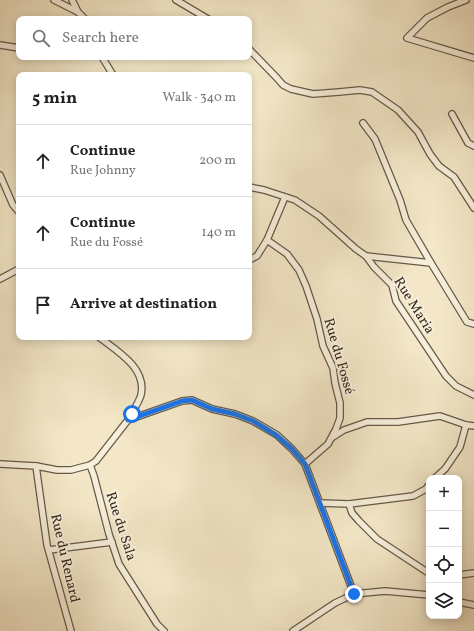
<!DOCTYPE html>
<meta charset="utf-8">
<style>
body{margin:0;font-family:Vollkorn,serif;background:#f6f6f6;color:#222}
.controls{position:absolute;right:12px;bottom:12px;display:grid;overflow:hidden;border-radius:8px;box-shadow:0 2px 10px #0003}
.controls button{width:36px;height:36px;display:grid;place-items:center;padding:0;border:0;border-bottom:1px solid #e0e0e0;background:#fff;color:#222;font:20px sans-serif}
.stop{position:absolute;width:12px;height:12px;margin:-9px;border:3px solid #1a73e8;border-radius:50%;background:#fff}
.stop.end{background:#1a73e8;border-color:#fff;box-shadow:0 1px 4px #0008}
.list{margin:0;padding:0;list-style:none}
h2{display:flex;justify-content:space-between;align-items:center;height:52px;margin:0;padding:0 16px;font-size:17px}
h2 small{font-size:13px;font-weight:400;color:#767676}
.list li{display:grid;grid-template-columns:26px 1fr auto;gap:12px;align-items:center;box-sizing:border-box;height:72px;padding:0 16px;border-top:1px solid #e0e0e0}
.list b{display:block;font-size:15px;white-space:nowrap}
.list p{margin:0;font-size:13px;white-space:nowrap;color:#767676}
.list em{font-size:13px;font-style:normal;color:#767676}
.icon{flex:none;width:22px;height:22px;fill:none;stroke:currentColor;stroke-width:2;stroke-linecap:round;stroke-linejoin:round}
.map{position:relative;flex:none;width:474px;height:631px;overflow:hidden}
.search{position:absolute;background:#fff;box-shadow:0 2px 10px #0003;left:16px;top:16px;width:236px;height:44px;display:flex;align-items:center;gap:10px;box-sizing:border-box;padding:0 14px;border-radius:8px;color:#767676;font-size:15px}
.panel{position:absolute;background:#fff;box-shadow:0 2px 10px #0003;left:16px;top:72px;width:236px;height:268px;border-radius:8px}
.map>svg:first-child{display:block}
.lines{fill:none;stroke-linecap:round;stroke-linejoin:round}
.minor-casing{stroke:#655948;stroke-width:8}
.minor{stroke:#f7efdb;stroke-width:5.5}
.route{stroke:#1a73e8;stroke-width:5}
.labels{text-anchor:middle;stroke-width:4;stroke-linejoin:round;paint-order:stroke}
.street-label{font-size:14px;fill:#362a1d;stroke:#f7efdb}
</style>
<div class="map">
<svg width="474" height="631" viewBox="0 0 474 631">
<rect width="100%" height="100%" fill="#f3e7c7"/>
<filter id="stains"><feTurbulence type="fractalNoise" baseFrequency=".005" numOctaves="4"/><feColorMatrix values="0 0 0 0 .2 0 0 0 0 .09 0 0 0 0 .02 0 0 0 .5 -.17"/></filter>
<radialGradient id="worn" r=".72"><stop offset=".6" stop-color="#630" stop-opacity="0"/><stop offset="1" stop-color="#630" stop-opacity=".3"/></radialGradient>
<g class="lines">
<defs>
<g id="minor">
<path d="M 54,0 L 78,12 L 85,19"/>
<path d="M 72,0 L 78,12"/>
<path d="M 176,0 L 208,19"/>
<path d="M 466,0 L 448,7 L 427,18 L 407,38 L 474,58"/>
<path d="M 0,45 L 19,48"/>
<path d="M 249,49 L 277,78 L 283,85 L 291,89 L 313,94 L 339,92 L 360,90 L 372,92 L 398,110 L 418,132 L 430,154 L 439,166 L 454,177 L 474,208"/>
<path d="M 102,57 L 113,75"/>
<path d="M 452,114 L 468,143 L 474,146"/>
<path d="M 363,123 L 375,139 L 400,200 L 406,220 L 431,263"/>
<path d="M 0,175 L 13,205 L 19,212"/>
<path d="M 249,187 L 264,190 L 295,200 L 319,216 L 356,249 L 366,256 L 374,267 L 392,285 L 396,301 L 446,376 L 456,386 L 474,395"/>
<path d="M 285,197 L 267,240 L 287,254 L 299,270 L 306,286 L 317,319 L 323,346 L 333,368 L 335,383 L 340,403 L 340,418 L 336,429 L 328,444 L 305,464 L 354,594"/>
<path d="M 366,256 L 431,263 L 467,322 L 474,324"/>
<path d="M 249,260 L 257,256 L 267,240"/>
<path d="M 0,279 L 19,269"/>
<path d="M 128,420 L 182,401 L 192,400 L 212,409 L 235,414 L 253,421 L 277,435 L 292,449 L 305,464"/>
<path d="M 333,437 L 344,430 L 367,422 L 398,422 L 440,416 L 466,425 L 474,426"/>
<path d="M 0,464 L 36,466 L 57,470 L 71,470 L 90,465 L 96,461 L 128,420 C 132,413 139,402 141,395 C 147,368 117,351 99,337"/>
<path d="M 90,465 L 94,476 L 109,534 L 119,564 L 157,624 L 164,631"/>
<path d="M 36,466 L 47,545 L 71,631"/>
<path d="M 435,478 L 445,469 L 460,447 L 466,425"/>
<path d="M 320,503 L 349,504 L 352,513 L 359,521 L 377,539 L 427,572 L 429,572"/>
<path d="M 349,504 L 413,496 L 426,489 L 429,485"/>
<path d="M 49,550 L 112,542"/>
<path d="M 459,575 L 474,573"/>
<path d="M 459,602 L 474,605"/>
<path d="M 293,631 L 335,603 L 354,594 L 385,591 L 429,595"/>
</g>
</defs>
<use href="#minor" class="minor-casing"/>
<use href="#minor" class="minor"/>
</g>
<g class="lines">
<path class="route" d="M 132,414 L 128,420 L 182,401 L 192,400 L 212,409 L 235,414 L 253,421 L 276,435 L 292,449 L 305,464 L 354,594"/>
</g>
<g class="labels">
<g class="street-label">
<text transform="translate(415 305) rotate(58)" y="5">Rue Maria</text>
<text transform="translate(340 356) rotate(74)" y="5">Rue du Fossé</text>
<text transform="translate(122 526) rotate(72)" y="5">Rue du Sala</text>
<text transform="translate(66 558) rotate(77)" y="5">Rue du Renard</text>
</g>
</g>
<rect width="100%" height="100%" filter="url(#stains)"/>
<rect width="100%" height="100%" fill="url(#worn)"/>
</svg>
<div class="controls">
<button>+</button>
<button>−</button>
<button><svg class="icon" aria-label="locate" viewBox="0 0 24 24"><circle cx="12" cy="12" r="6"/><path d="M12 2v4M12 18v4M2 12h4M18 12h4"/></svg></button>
<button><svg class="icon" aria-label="layers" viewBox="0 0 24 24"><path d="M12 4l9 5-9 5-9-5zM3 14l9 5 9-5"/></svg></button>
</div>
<div class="stop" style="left:132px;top:414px"></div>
<div class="stop end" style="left:354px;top:594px"></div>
<div class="search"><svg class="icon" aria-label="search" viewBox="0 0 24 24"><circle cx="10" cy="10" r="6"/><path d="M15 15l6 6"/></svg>Search here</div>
<section class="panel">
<h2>5 min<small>Walk · 340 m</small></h2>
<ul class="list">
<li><svg class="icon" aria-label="ahead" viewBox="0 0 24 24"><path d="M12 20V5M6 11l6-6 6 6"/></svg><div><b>Continue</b><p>Rue Johnny</p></div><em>200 m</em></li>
<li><svg class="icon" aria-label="ahead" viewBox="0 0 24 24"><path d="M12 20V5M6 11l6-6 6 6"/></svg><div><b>Continue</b><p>Rue du Fossé</p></div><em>140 m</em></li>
<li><svg class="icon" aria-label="arrive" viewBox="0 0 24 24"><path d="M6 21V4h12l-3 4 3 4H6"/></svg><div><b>Arrive at destination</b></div></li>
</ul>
</section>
</div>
